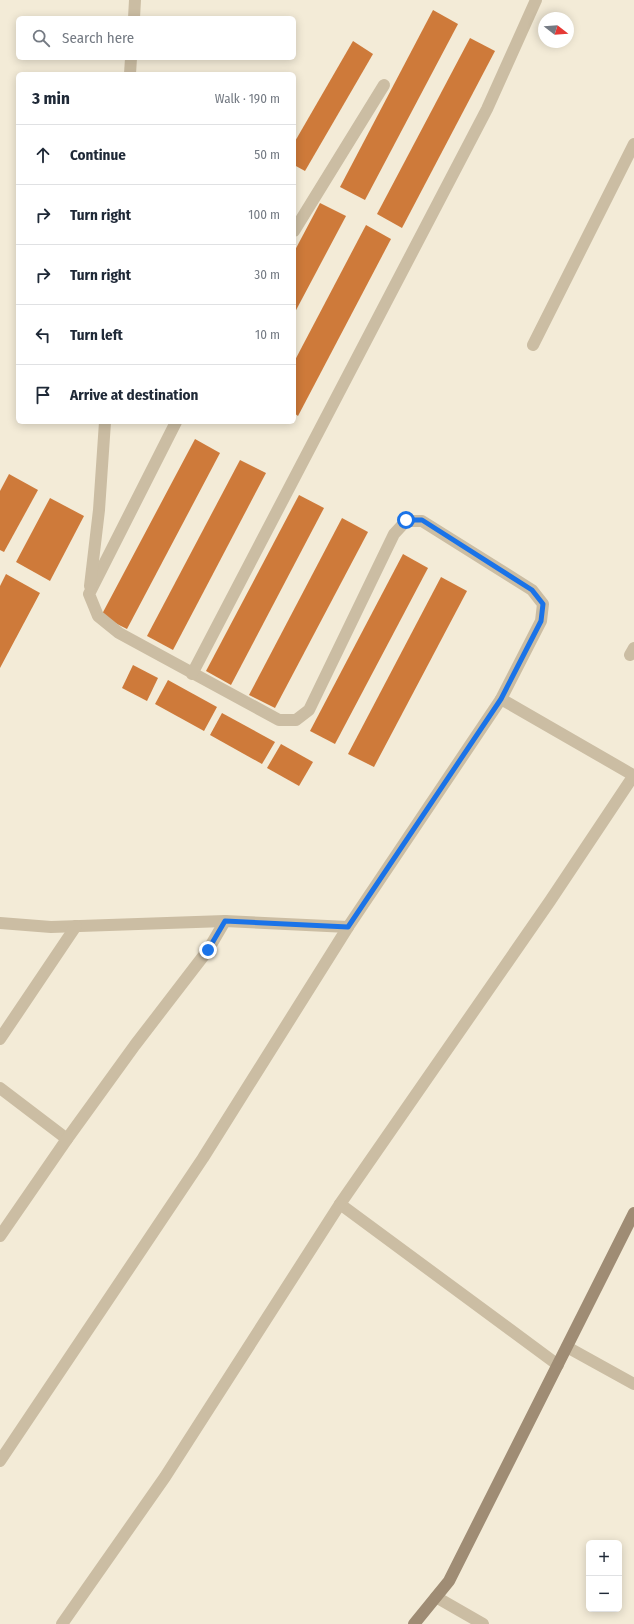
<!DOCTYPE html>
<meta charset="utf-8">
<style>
body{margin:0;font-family:"Fira Sans Condensed",sans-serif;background:#f2f2f3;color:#1f2937}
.controls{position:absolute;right:12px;bottom:12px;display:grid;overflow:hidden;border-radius:6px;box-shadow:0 2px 10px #0003}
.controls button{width:36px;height:36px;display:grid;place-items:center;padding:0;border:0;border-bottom:1px solid #e0e1e3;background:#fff;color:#1f2937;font:20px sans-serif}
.compass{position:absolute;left:538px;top:12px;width:36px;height:36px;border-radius:50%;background:#fff;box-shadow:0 2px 10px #0003;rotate:107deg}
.stop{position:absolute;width:12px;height:12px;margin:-9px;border:3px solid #1a73e8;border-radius:50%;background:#fff}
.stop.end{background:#1a73e8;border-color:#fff;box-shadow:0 1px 4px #0008}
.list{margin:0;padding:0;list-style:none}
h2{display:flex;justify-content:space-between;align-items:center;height:52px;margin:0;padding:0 16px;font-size:17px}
h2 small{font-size:13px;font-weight:400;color:#747a83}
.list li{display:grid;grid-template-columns:26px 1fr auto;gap:12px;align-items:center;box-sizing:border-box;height:60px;padding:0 16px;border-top:1px solid #e0e1e3}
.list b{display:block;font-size:15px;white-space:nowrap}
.list em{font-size:13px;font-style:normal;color:#747a83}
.icon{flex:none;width:22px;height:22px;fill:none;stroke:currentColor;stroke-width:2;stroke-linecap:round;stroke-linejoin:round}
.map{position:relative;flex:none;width:634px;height:1624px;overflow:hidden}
.search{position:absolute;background:#fff;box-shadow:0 2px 10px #0003;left:16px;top:16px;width:280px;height:44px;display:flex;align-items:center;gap:10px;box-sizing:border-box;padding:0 14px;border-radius:6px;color:#747a83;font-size:15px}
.panel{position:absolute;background:#fff;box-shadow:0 2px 10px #0003;left:16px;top:72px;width:280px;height:352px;border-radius:6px}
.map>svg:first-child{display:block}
.building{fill:#ce7a3a}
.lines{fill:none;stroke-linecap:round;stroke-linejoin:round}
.street{stroke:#cbbda3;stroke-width:12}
.secondary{stroke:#9f8c74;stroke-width:12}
.route{stroke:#1a73e8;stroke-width:5}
</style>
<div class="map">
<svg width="634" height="1624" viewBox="0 0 634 1624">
<rect width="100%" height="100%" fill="#f3ebd7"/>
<g class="building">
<path d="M 433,10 L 458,24 L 365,200 L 340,187 Z"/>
<path d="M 470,38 L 495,51 L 402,228 L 377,214 Z"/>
<path d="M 353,41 L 373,54 L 305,171 L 294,165 L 294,143 Z"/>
<path d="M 320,203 L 346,216 L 294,314 L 294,252 Z"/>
<path d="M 366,225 L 391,239 L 298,416 L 294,413 L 294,362 Z"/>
<path d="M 195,439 L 220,453 L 127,629 L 101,616 Z"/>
<path d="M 240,460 L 266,473 L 173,650 L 147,636 Z"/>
<path d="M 9,474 L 38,490 L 4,552 L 0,550 L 0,491 Z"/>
<path d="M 299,495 L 324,508 L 231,685 L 206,671 Z"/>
<path d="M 50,498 L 84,516 L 50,581 L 16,562 Z"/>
<path d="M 342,518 L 368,532 L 275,708 L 249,695 Z"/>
<path d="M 403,554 L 428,568 L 335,744 L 310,731 Z"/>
<path d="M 6,574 L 40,593 L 0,668 L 0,586 Z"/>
<path d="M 441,577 L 467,591 L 374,767 L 348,754 Z"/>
<path d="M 133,665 L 158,678 L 147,701 L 122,688 Z"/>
<path d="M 168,680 L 217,707 L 204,731 L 155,704 Z"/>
<path d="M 222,713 L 275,742 L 262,764 L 210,735 Z"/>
<path d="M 281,744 L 313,762 L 299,786 L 267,768 Z"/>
</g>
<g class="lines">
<g class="street">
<path d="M 134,18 L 135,0"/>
<path d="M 130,74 L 131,58"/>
<path d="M 294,231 L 384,85"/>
<path d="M 533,345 L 634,144"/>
<path d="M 176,422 L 89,594 L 98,616 L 119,633 L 279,720 L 296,720 L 309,710 L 394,534 L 406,521 L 422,521 L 532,590 L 543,604 L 541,621 L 501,699"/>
<path d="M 90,586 L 99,510 L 105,422"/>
<path d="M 630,655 L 634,648"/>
<path d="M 192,674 L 487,109 L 536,0"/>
<path d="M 0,923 L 51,927 L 225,921 L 348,927"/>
<path d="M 0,1039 L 76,926"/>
<path d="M 0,1088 L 67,1139"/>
<path d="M 0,1236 L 67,1139 L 135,1045 L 208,950 L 225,921"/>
<path d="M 567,1347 L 634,1384"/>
<path d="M 558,1365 L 340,1204 L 550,901 L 634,775"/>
<path d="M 0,1461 L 203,1158 L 348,927 L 501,699 L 633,775"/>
<path d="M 436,1597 L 483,1624"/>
<path d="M 62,1624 L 165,1477 L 340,1204"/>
</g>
<path class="secondary" d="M 414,1624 L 449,1581 L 634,1213"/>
</g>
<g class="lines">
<path class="route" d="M 208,950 L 225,921 L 348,927 L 501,699 L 541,621 L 543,604 L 532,590 L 422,520 L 406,520"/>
</g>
</svg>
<div class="controls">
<button>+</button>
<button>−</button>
</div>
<svg class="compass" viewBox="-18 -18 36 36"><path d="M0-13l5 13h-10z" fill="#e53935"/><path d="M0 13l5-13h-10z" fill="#747a83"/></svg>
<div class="stop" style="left:406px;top:520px"></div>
<div class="stop end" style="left:208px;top:950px"></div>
<div class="search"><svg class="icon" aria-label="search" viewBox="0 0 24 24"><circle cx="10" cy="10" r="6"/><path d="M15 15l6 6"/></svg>Search here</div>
<section class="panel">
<h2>3 min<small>Walk · 190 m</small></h2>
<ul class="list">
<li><svg class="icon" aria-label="ahead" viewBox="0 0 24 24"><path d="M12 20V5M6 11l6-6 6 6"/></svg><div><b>Continue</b></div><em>50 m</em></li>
<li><svg class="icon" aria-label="right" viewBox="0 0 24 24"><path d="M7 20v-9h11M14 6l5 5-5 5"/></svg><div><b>Turn right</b></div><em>100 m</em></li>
<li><svg class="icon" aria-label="right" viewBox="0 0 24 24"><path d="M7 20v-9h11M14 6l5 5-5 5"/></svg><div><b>Turn right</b></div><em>30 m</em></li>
<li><svg class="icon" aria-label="left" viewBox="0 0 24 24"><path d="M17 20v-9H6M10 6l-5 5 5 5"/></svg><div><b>Turn left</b></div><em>10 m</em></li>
<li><svg class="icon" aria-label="arrive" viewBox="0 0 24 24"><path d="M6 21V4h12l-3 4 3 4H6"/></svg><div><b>Arrive at destination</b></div></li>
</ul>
</section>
</div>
